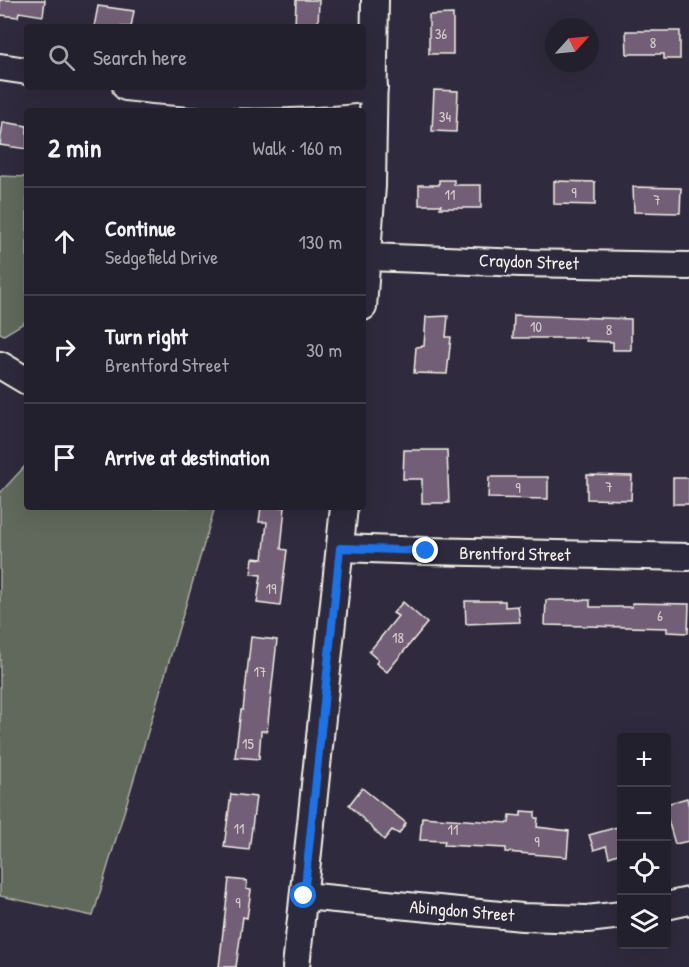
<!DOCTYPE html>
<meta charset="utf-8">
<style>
body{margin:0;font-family:"Patrick Hand",sans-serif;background:#2f2d3a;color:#f1f3f6}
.controls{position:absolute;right:18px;bottom:18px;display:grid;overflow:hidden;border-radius:6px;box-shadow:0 6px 24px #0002}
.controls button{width:54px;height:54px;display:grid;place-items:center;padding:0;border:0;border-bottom:2px solid #403e4a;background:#23202e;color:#f1f3f6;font:30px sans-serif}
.compass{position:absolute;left:545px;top:18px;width:54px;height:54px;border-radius:50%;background:#23202e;box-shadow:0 6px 24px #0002;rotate:63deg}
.stop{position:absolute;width:18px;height:18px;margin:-14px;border:4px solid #1a73e8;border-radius:50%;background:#fff}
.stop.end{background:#1a73e8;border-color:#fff;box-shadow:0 2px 6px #0008}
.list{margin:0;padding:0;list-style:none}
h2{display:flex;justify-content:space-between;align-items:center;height:78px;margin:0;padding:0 24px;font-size:26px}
h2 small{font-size:20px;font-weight:400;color:#a3a3aa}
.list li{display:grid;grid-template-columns:39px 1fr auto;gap:18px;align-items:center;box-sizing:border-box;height:108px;padding:0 24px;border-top:2px solid #403e4a}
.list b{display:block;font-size:22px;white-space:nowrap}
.list p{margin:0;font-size:20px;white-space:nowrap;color:#a3a3aa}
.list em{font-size:20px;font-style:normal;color:#a3a3aa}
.icon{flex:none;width:33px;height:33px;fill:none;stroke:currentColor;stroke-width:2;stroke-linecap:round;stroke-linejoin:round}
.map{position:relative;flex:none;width:689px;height:967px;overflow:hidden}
.search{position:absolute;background:#23202e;box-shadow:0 6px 24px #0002;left:24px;top:24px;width:342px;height:66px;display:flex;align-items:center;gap:15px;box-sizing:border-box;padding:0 21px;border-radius:6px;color:#a3a3aa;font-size:22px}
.panel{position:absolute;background:#23202e;box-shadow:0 6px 24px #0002;left:24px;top:108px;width:342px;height:402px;border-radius:6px}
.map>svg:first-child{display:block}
.green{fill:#60695c;stroke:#aaada2;stroke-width:1.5}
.building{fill:#725e77;stroke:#f4f1e8;stroke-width:1.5}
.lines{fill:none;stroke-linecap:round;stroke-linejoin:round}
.minor-casing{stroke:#f4f1e8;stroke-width:30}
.minor{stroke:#2f2a3d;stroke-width:26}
.route{stroke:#1a73e8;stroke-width:8}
.labels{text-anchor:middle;stroke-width:4.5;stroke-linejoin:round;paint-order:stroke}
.number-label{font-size:15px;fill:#d4cccc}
.street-label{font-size:18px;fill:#f4f1e8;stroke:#2f2a3d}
</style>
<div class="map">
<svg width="689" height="967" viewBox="0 0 689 967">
<rect width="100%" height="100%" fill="#2f2a3d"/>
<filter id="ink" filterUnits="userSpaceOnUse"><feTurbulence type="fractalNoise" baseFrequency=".0167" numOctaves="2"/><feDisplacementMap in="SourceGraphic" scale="12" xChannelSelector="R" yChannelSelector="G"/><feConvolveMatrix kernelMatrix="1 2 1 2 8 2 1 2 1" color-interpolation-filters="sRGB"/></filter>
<g filter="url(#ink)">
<g class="green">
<path d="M 0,176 L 27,177 L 27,321 L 4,335 L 0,333 Z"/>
<path d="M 27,464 L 27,507 L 215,507 L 93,916 L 0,896 L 0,493 Z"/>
</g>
<g class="building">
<path d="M 0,0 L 45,0 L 43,16 L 19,12 L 18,17 L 0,15 Z"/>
<path d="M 296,0 L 319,0 L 318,27 L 295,27 Z"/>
<path d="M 98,6 L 134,11 L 131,27 L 94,27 Z"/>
<path d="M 453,14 L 453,54 L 429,54 L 429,15 Z"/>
<path d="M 626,31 L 680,31 L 680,59 L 664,59 L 664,54 L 627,54 Z"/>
<path d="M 434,90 L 458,91 L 456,132 L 432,131 Z"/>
<path d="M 3,122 L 27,126 L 27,149 L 0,145 Z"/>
<path d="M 439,180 L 454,180 L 454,185 L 481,185 L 481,208 L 440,208 L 441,205 L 419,205 L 419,185 L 439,185 Z"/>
<path d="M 554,181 L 595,182 L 595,205 L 554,204 Z"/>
<path d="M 633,187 L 681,188 L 680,213 L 634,212 Z"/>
<path d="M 514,315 L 631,319 L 631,350 L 613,350 L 613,342 L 586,341 L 586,338 L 513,338 Z"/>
<path d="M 448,316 L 446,337 L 451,337 L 447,374 L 414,373 L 416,347 L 424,346 L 426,317 Z"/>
<path d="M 404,450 L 447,450 L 449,503 L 422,503 L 422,479 L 403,479 Z"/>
<path d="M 587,475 L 632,476 L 631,500 L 587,499 Z"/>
<path d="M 489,477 L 548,477 L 548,499 L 488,498 Z"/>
<rect x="673" y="478" width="16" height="26"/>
<path d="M 261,507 L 285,507 L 281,549 L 287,550 L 280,606 L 257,603 L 261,575 L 251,574 L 253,558 L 263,559 L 267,522 L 259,522 Z"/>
<path d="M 546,600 L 590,600 L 590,607 L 632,607 L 632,603 L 689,604 L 688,633 L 667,632 L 667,628 L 545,625 Z"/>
<path d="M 465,601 L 505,601 L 505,607 L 518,606 L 520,622 L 466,624 Z"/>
<path d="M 403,602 L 427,623 L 387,672 L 376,663 L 378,660 L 369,652 L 398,616 L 393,613 Z"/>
<path d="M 251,637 L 277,640 L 267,731 L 261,731 L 259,759 L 235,757 L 241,710 L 243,710 Z"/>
<path d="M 362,788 L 406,823 L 399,834 L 392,830 L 384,840 L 349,805 Z"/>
<path d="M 231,794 L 256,797 L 249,850 L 224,847 Z"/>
<path d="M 687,798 L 689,807 L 689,841 L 675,844 L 666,813 L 666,804 Z"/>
<path d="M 521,811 L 535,812 L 535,818 L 538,818 L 537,827 L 569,831 L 567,857 L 506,852 L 506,848 L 444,845 L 445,841 L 420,840 L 422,817 L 509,823 L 510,815 L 521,816 Z"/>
<path d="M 621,826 L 621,853 L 609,857 L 606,846 L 594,850 L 589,835 Z"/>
<path d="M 229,879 L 247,881 L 246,889 L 251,890 L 247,918 L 243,917 L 236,967 L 219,967 Z"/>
</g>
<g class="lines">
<defs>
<g id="minor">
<path d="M 0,67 L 27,71"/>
<path d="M 126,87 C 205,97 295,97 374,88"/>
<path d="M 368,257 L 521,263 L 689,266"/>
<path d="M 363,307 L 372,186 L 375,0"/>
<path d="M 0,365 L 27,381"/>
<path d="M 340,548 L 426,551 L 689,557"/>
<path d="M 304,896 L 522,917 L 587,919 L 622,915"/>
<path d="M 666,906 L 689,901"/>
<path d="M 296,967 L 344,507"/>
</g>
</defs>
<use href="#minor" class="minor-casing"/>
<use href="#minor" class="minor"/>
</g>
</g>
<g class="lines" filter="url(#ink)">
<path class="route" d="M 304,896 L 340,548 L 426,551"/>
</g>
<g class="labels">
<g class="number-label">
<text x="441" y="39">36</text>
<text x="653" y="48">8</text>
<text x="445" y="122">34</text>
<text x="574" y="198">9</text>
<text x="450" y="200">11</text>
<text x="657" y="205">7</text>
<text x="536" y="332">10</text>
<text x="609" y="335">8</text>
<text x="609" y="492">7</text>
<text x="518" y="493">9</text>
<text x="271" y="594">19</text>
<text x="660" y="621">6</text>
<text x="398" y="643">18</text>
<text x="260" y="677">17</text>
<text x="248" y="749">15</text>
<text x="239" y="834">11</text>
<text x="453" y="835">11</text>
<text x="537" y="847">9</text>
<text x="238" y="908">9</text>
</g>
<g class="street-label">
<text transform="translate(529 262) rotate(2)" y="6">Craydon Street</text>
<text transform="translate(515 554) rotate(1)" y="6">Brentford Street</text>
<text transform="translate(462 911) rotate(5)" y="6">Abingdon Street</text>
</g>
</g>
</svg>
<div class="controls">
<button>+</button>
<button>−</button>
<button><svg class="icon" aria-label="locate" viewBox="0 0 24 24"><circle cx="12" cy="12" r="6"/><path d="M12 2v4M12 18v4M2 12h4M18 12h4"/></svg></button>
<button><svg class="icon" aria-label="layers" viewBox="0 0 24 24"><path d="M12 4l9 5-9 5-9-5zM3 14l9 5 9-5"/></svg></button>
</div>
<svg class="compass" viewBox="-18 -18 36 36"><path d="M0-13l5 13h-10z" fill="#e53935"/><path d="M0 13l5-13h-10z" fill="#a3a3aa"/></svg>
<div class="stop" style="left:304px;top:896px"></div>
<div class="stop end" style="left:426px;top:551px"></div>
<div class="search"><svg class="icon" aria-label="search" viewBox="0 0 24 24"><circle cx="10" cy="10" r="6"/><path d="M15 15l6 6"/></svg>Search here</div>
<section class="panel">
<h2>2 min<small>Walk · 160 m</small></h2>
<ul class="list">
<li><svg class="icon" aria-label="ahead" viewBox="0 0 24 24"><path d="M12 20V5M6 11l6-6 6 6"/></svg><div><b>Continue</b><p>Sedgefield Drive</p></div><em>130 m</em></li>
<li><svg class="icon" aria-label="right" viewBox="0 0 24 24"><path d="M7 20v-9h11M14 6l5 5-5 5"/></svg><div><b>Turn right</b><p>Brentford Street</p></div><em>30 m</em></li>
<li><svg class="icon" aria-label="arrive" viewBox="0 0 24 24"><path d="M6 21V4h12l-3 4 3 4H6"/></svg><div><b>Arrive at destination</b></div></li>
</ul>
</section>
</div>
